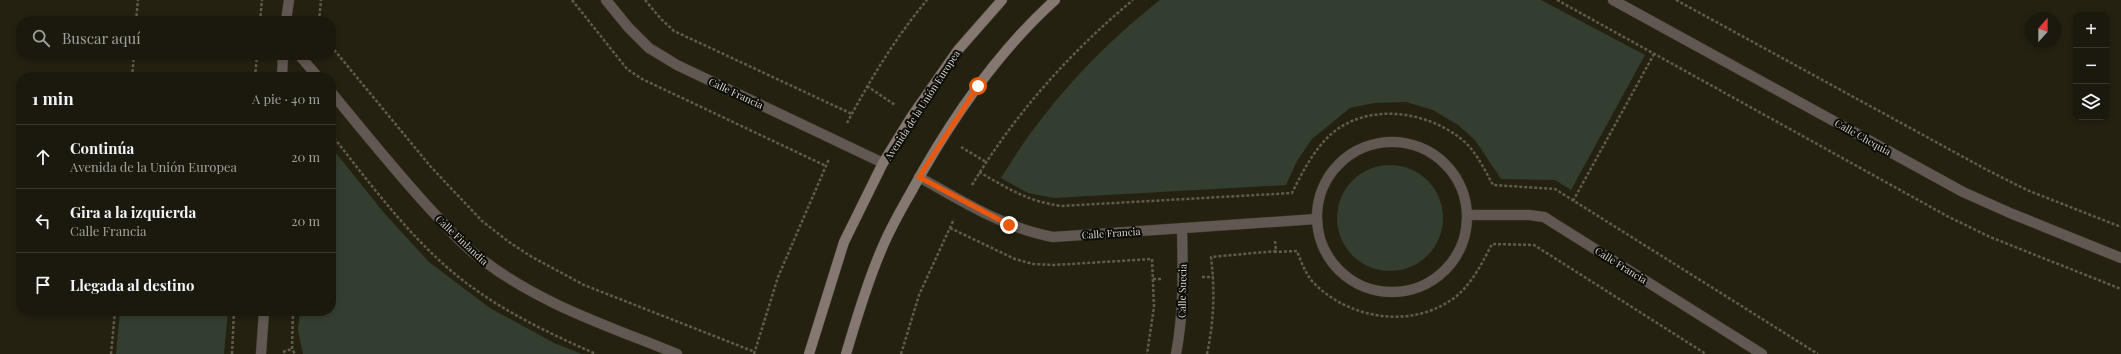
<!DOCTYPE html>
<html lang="es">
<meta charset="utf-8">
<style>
body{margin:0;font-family:"Playfair Display",serif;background:#28261b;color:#f1f3f6}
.controls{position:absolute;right:12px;top:12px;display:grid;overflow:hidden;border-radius:8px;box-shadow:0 2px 6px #0003}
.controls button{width:36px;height:36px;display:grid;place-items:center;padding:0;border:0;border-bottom:1px solid #39382e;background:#1b190d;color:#f1f3f6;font:20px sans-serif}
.compass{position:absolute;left:2025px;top:12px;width:36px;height:36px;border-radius:50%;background:#1b190d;box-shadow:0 2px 6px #0003;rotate:21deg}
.stop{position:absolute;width:12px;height:12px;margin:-9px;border:3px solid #ea580c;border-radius:50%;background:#fff}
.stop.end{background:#ea580c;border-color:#fff;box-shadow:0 1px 4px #0008}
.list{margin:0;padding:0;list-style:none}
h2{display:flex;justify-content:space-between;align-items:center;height:52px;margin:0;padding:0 16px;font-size:17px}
h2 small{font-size:13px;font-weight:400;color:#a0a09d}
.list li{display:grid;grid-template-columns:26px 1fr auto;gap:12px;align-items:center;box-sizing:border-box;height:64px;padding:0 16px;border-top:1px solid #39382e}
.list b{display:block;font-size:15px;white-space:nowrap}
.list p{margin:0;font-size:13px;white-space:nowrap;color:#a0a09d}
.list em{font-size:13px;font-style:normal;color:#a0a09d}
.icon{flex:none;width:22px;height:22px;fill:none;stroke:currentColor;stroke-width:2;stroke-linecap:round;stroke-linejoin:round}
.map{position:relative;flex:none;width:2121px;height:354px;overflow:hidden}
.search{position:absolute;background:#1b190d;box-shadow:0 2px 6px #0003;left:16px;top:16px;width:320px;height:44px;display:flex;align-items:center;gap:10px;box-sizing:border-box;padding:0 14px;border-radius:16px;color:#a0a09d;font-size:15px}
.panel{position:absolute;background:#1b190d;box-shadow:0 2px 6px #0003;left:16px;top:72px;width:320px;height:244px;border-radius:16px}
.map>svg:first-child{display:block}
.green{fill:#333e30}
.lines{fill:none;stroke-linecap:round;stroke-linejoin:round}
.minor-casing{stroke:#3d3b2b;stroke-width:11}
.secondary-casing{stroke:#3d3b2b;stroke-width:11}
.path{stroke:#5f5c4e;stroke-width:2.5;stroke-dasharray:3 2;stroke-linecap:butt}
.minor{stroke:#615854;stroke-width:10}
.secondary{stroke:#857771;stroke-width:10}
.route{stroke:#ea580c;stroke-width:5}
.labels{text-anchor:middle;stroke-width:4;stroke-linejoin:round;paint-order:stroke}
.street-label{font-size:10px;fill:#dad8ce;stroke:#0c0b05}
</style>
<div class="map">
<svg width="2121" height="354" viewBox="0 0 2121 354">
<rect width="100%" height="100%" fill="#242111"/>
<g class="green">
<path d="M 1160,0 L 1541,0 L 1645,55 L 1571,190 L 1555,180 L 1501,179 L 1475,140 L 1458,125 L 1433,110 L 1406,102 L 1374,103 L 1350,108 L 1312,139 L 1297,161 L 1286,185 L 1054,198 L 1028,193 L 1001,178 C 1042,110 1097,49 1160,0 Z"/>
<path d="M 331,147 L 385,214 L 429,262 L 490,308 L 554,343 L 582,354 L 303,354 L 298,331 L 300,311 L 331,311 Z"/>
<circle cx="1390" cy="218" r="53"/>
<path d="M 120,311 L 228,311 L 224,354 L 116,354 Z"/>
</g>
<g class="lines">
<defs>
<g id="minor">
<path d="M 606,0 L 628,27 L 649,48 L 677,65 L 883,163"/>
<path d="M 1613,0 L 1963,192 L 2010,213 L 2121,258"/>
<path d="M 286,21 L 289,0"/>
<path d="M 299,55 L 318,77"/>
<path d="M 282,77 L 283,55"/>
<path d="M 331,92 C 364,132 396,172 431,210 C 448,228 464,247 484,261 C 542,305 611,327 677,354"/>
<circle cx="1392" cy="217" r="75"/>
<path d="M 919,177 C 962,201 1004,228 1053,237 L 1316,219"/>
<path d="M 1467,215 L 1529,215 L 1544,217 L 1762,354"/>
<path d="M 261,354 L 264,311"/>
<path d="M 1176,354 C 1184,312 1183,270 1182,228"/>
</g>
<g id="secondary">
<path d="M 809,354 L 844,242 L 883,163 L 912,116 L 958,50 L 1002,0"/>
<path d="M 846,354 C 856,320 866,286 880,253 C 888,233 899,213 910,194 C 948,124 995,54 1055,0"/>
</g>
</defs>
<use href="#minor" class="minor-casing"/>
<use href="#secondary" class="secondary-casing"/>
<g class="path">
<path d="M 572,0 L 627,69 L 642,79 L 826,166"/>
<path d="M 645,0 L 661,19 L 674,31 L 852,114"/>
<path d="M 1557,0 L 1947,216 L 1990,237 L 2121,289"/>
<path d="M 1676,0 L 1989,171 L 2027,190 L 2121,227"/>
<path d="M 136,21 L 138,0"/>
<path d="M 260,21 L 262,0"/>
<path d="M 319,21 L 321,0"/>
<path d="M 331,46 L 431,167 L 482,221 L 509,242 L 532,257 L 584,285 L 755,352"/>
<path d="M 132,77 L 134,55"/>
<path d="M 255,77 L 257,55"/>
<path d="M 867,86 L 895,105"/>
<path d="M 847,123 C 870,80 895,38 927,0"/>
<path d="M 331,134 C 368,181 404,230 449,269 C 493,307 544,331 596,354"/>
<path d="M 961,147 L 986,162"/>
<path d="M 979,172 C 1009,189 1027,201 1061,206 L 1292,193 C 1302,173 1312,153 1328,137 C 1364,102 1424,110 1460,138 C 1476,150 1484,169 1493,185 L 1555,189 L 1818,354"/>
<path d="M 972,185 C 1014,115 1070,52 1133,0"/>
<path d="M 1573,201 L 1654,54"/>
<path d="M 950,228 L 1015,259 L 1033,264 L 1054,265 L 1152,259 L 1154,307 L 1147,354"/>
<path d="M 1274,252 L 1297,251 C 1302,264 1307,278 1318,287 C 1353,319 1408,327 1448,302 C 1469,290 1481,265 1492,244 L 1534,245 L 1706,354"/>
<path d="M 1202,277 L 1214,277"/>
<path d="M 1153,279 L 1163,279"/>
<path d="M 293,311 L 292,349 L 295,354"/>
<path d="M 283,352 L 292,349"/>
<path d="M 111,354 L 115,311"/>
<path d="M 232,354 L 234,311"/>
<path d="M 754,354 L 778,277 L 829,159"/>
<path d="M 901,354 L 919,295 L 954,219"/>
<path d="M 1207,354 C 1214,321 1215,290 1211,257 L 1276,251 L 1275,241"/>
</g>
<use href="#minor" class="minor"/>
<use href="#secondary" class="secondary"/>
</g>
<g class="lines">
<path class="route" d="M 978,86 L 919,177 L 1009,225"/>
</g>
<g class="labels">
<g class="street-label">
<text transform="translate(736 93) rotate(25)" y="4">Calle Francia</text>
<text transform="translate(922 105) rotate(-57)" y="4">Avenida de la Unión Europea</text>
<text transform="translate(1863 137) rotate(29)" y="4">Calle Chequia</text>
<text transform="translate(1111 233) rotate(-4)" y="4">Calle Francia</text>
<text transform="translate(462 240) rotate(43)" y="4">Calle Finlandia</text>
<text transform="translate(1621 265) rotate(32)" y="4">Calle Francia</text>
<text transform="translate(1182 291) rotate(-89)" y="4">Calle Suecia</text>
</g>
</g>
</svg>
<div class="controls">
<button>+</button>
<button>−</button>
<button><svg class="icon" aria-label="layers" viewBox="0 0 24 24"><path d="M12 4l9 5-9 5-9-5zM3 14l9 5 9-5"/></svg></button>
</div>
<svg class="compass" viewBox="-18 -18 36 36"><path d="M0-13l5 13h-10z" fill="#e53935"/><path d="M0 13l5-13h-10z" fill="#a0a09d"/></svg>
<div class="stop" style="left:978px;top:86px"></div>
<div class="stop end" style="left:1009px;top:225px"></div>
<div class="search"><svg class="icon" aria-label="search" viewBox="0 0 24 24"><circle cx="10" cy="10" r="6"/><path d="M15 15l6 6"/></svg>Buscar aquí</div>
<section class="panel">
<h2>1 min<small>A pie · 40 m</small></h2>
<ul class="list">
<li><svg class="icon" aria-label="ahead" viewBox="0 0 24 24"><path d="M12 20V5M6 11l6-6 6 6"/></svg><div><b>Continúa</b><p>Avenida de la Unión Europea</p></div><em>20 m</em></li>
<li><svg class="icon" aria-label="left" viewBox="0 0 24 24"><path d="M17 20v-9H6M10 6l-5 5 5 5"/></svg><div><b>Gira a la izquierda</b><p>Calle Francia</p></div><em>20 m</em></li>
<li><svg class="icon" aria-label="arrive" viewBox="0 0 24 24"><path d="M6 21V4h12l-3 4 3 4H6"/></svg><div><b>Llegada al destino</b></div></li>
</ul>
</section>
</div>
